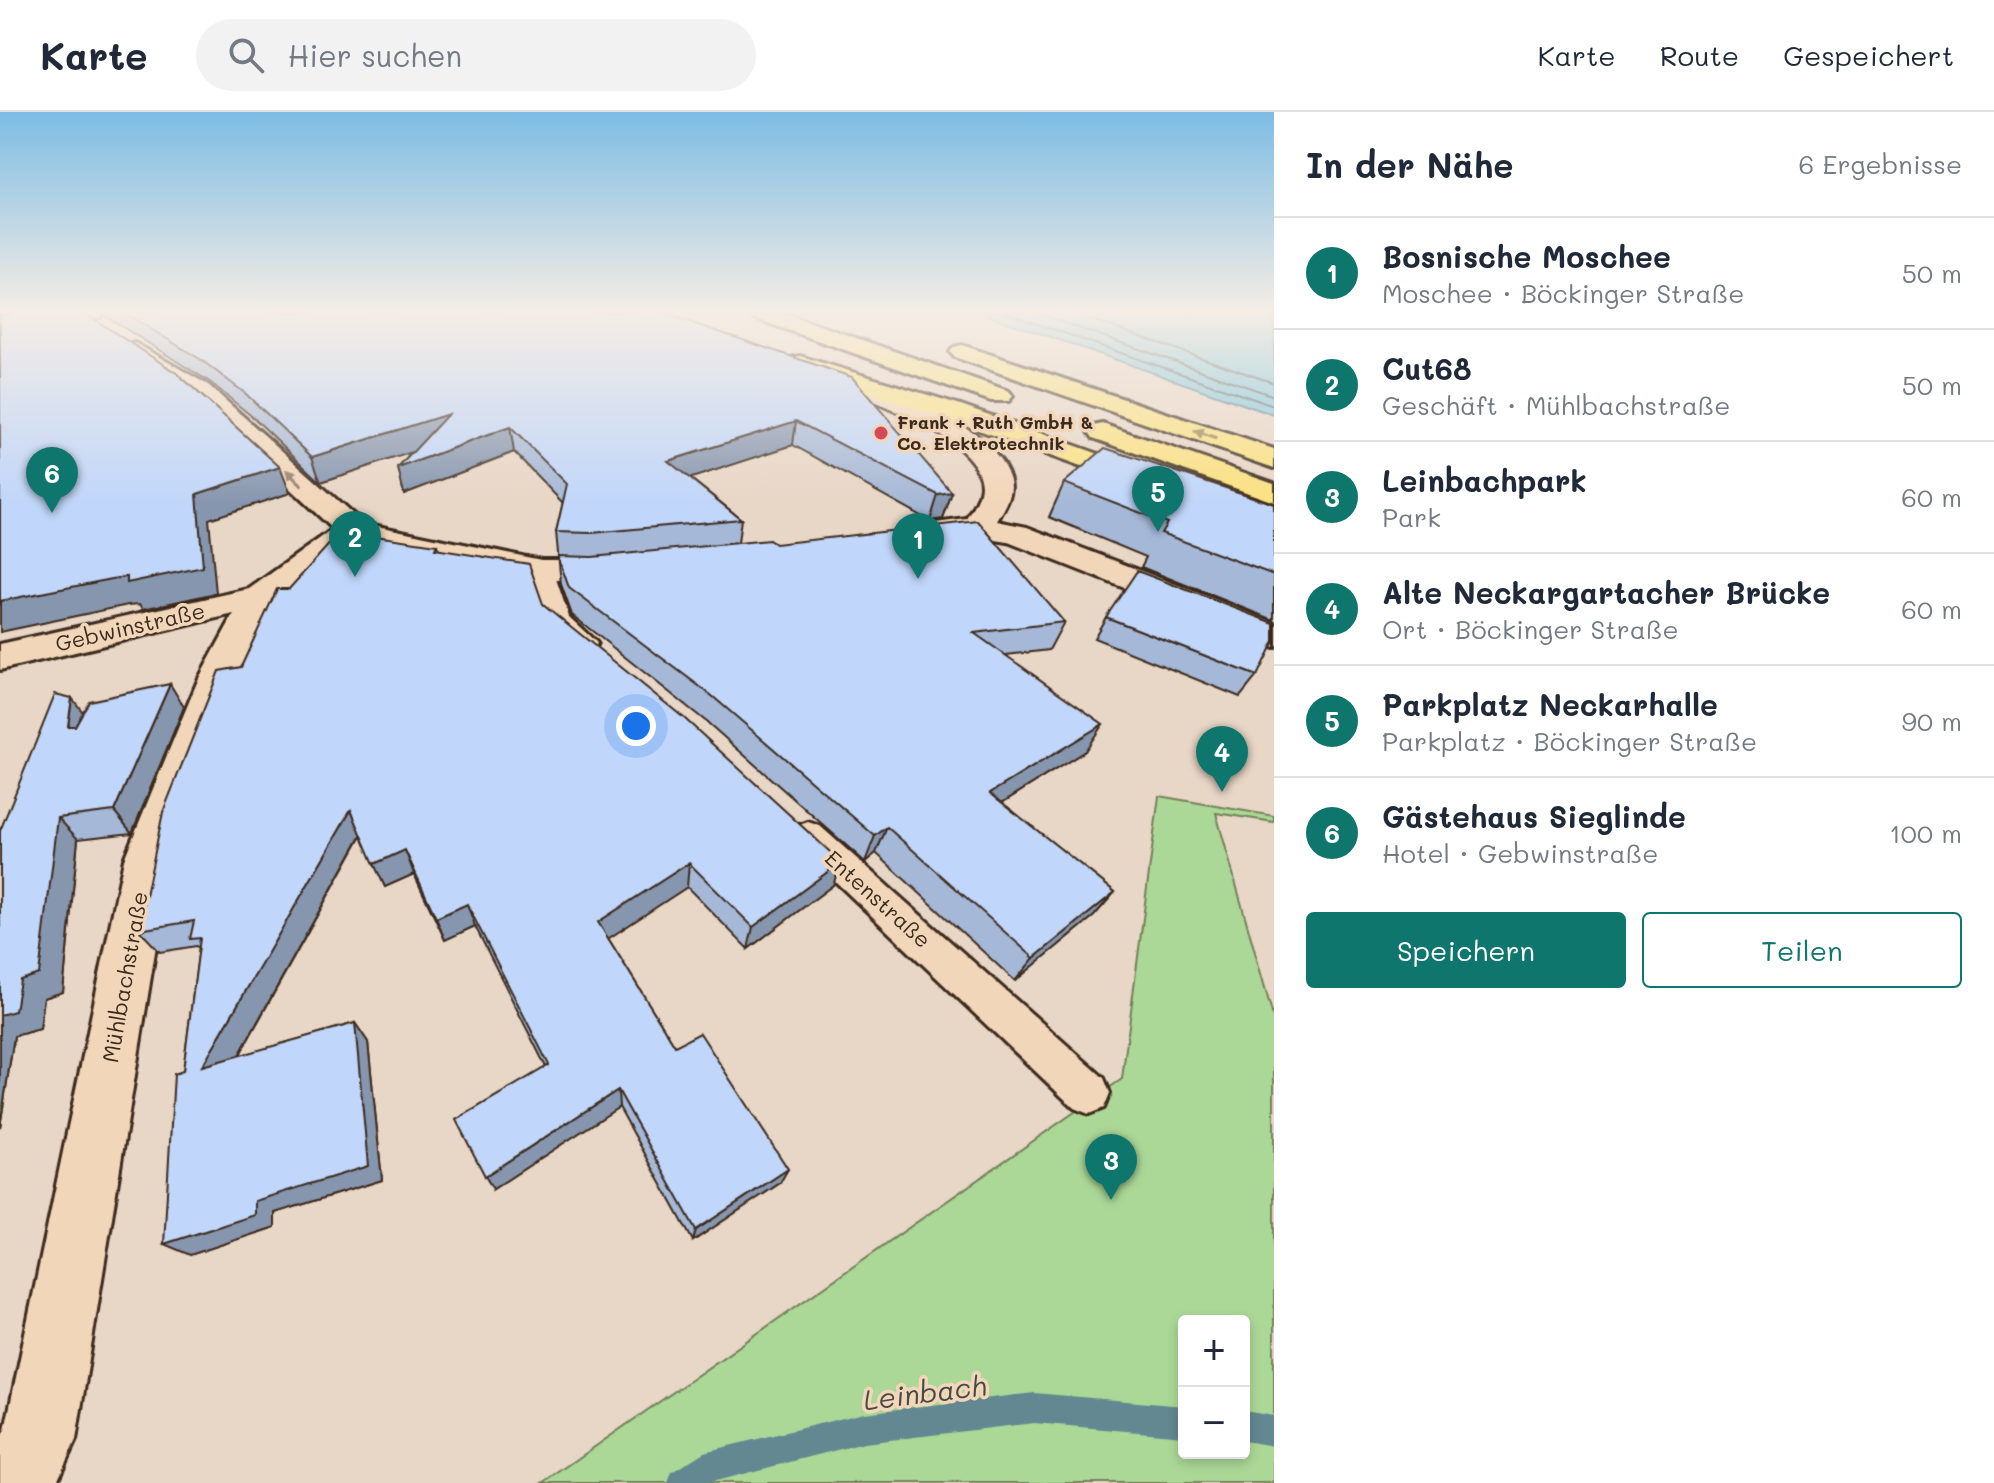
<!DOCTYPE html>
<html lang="de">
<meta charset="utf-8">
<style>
body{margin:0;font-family:Mali,sans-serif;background:#f2f2f3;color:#1f2937}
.controls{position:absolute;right:24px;bottom:24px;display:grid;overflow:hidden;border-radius:8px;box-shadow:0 4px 12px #0003}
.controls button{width:72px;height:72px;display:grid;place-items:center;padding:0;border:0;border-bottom:2px solid #e0e1e3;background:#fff;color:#1f2937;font:40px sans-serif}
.you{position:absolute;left:636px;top:614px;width:28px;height:28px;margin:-20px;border:6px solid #fff;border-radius:50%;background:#1a73e8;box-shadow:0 0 0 12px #1a73e833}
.badge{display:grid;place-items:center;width:52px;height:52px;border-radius:50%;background:#0f766e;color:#fff;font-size:26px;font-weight:700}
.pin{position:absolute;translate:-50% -66px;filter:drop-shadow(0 2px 4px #0008)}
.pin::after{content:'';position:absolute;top:42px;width:28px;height:24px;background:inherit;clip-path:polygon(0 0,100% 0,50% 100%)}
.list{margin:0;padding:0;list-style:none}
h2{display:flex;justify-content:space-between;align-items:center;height:104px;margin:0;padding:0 32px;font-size:34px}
h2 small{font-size:26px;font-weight:400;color:#747a83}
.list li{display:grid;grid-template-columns:52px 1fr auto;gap:24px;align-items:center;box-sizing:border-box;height:112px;padding:0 32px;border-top:2px solid #e0e1e3}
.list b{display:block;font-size:30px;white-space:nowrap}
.list p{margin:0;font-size:26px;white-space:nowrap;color:#747a83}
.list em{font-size:26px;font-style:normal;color:#747a83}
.actions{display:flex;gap:16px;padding:24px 32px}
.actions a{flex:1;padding:18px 0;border:2px solid #0f766e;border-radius:8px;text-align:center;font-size:28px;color:#0f766e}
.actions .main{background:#0f766e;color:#fff}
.icon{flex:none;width:44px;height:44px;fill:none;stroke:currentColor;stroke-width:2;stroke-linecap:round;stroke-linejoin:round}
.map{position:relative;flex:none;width:1274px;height:1371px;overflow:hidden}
header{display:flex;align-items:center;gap:48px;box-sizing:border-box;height:112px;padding:0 40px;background:#fff;border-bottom:2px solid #e0e1e3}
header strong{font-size:38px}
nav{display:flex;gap:44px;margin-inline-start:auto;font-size:28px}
.search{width:560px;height:72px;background:#f2f2f3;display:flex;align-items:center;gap:20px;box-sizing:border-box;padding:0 28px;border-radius:44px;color:#747a83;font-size:30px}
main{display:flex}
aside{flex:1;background:#fff}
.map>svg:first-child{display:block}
.green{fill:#abd897;stroke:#73815a;stroke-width:2;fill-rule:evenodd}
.water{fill:#7ec7de;stroke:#638891;stroke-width:2}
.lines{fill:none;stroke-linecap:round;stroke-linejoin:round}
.shore{stroke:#56696b;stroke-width:2}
.stream{fill:#638891;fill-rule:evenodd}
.service-casing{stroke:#3b2a1e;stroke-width:6}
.minor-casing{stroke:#3b2a1e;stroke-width:6}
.secondary-casing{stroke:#3b2a1e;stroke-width:6}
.primary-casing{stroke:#3b2a1e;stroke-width:6}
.service{fill:#f2d6b9;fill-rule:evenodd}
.minor{fill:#f2d6b9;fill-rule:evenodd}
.secondary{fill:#f2d6b9;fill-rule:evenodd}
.primary{fill:#fae180;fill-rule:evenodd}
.wall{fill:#a5b8d7;stroke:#3b2a1e;stroke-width:2}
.shaded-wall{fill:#8696af;stroke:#3b2a1e;stroke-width:2}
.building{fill:#c0d6fa;stroke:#3b2a1e;stroke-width:2}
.oneway{fill:#9a864f}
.oneway2{fill:#96806c}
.poi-dot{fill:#d1495b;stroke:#f2d6b9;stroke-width:3}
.labels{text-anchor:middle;stroke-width:7;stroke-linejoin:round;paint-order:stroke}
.far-poi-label{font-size:18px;font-weight:bold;fill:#3b2a1e;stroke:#f2d6b9;text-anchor:start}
.street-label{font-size:22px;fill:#3b2a1e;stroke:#f2d6b9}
.near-water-label{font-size:28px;font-style:italic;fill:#484944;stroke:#f2d6b9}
</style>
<header>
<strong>Karte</strong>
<div class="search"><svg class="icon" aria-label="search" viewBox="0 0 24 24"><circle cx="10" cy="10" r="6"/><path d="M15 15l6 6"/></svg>Hier suchen</div>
<nav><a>Karte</a><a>Route</a><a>Gespeichert</a></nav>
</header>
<main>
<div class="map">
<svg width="1274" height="1371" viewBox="0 0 1274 1371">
<rect width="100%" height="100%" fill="#e8d6c6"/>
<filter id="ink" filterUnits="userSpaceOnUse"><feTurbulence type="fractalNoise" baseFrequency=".0125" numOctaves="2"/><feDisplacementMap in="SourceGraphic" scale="16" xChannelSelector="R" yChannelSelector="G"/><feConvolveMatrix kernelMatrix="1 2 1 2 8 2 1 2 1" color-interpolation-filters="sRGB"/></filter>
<g filter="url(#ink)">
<path class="green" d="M 1159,684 L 1274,704 L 1274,710 L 1216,701 L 1274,908 L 1274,1371 L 543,1371 L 1122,967 ZM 1184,1209 L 1244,1209 L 1244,1341 L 1184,1341 Z"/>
<path class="water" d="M 979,200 L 1274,200 L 1274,303 Z"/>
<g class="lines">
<g class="shore">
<path d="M 1003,200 L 1274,294"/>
<path d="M 1033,200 L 1274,284"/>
<path d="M 1069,200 L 1274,271"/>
</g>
<g class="stream">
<path d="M 1034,1281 L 1184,1294 L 1184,1324 L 1034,1311 L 864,1331 L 708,1371 L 668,1371 L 672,1360 L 704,1340 L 864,1301 Z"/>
<path d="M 1244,1299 L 1274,1304 L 1274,1334 L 1244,1329 Z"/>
</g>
<defs>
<g id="service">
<path d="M 541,451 L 550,453 L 553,458 L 569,505 L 597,531 L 594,537 C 552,549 537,486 529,458 L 532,453 Z"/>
<path d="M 808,710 L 820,714 L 1104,966 L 1110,981 L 1104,996 L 1089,1002 L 1074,996 L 796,732 L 791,723 L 796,714 Z"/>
</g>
<g id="minor">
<path d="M 135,231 L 208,273 L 363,411 L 541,448 L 620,448 L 632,451 L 637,458 L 632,465 L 620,468 L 541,468 L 358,429 L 275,491 L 236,568 L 170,747 L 76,1328 L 56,1371 L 0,1371 L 0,1327 L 5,1318 L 124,747 L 198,568 L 234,502 L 0,558 L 0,532 L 249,477 L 333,417 L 190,283 L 127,243 L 123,238 L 127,233 Z"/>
<path d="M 847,262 C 894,274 998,317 1010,368 C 1014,382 1004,397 997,409 L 1027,415 L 1274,510 L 1274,535 L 1008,430 L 977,425 L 922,431 L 911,428 L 906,421 L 911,414 L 967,407 C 973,397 981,385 981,373 C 981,327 874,290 838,275 L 834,270 L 838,265 Z"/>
</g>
<path id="secondary" d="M 61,200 L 104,200 L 101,205 L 0,227 L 0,213 Z"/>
<g id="primary">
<path d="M 748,200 L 781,200 L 1009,279 L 1013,284 L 1009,289 L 991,289 L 751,205 Z"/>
<path d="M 962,233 L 1274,337 L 1274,356 L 954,245 L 950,240 L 954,235 Z"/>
<path d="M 800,244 L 961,293 L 1158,363 L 1162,369 L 1158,375 L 1147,378 L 1136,375 L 943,305 L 791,256 L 788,251 L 791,246 Z"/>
<path d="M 1103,312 L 1274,371 L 1274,390 L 1093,326 L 1089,320 L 1093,314 Z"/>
</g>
</defs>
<use href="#service" class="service-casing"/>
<use href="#minor" class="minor-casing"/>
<use href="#secondary" class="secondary-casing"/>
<use href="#primary" class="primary-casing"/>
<use href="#service" class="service"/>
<use href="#minor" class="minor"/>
<use href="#secondary" class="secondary"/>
<use href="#primary" class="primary"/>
</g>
<g class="wall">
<path d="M 103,200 L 660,200 L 952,381 L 943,407 L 930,409 L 793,333 L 690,366 L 741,407 L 738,431 L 775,432 L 1064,510 L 1049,538 L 1006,543 L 1085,639 L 1002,691 L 1115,780 L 1094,804 L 1015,869 L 876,741 L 865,750 L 708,611 L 572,503 L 561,472 L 556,420 L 563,391 L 514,340 L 404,382 L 398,356 L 413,339 L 321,370 L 255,307 L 210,270 L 105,204 Z"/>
<path d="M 1064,371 L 1274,392 L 1274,508 L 1141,455 L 1146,445 L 1049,405 Z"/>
<path d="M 437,433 L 439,438 L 543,492 L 833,773 L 748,837 L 687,775 L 608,826 L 675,934 L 780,1071 L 693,1129 L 619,995 L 493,1077 L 546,955 L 475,814 L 445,828 L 414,762 L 385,775 L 362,723 L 239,944 L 355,911 L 368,930 L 382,1068 L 275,1101 L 275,1115 L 190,1143 L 183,959 L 199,836 L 196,834 L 160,840 L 139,818 L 241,555 L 289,477 Z"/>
<path d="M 1106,505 L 1257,564 L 1240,585 L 1094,526 Z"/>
<path d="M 184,595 L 132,721 L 78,727 L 63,880 L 44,886 L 40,917 L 14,924 L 0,1015 L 0,716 L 0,718 L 83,600 Z"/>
</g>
<g class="shaded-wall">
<path d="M 0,200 L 46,200 L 0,210 Z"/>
<path d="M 448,302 L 452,327 L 321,370 L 312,345 Z"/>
<path d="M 796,309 L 793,333 L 667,374 L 668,349 Z"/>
<path d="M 510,315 L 514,340 L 404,382 L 398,356 Z"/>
<path d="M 280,355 L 290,381 L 209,407 L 216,481 L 143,497 L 140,492 L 128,493 L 0,520 L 0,489 L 197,382 Z"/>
<path d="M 952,381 L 943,407 L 930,409 L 938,383 Z"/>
<path d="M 170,572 L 184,595 L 132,721 L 114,699 Z"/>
<path d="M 72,586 L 89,608 L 86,637 L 68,614 Z"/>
<path d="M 1103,612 L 1085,639 L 976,707 L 990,681 Z"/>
<path d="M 351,698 L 362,722 L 223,972 L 202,954 Z"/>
<path d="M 58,706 L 78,727 L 63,880 L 44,886 L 40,917 L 14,924 L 0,1015 L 0,903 L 20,868 Z"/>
<path d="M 887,715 L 876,741 L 865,750 L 875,724 Z"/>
<path d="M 405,738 L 414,762 L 385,775 L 374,752 Z"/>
<path d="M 841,750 L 833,773 L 748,837 L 753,815 Z"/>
<path d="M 689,751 L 687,775 L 600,832 L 598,810 Z"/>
<path d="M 1115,780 L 1094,804 L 1015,869 L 1034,846 Z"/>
<path d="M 467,792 L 475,814 L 445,828 L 436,806 Z"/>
<path d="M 355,911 L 368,930 L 382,1068 L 275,1101 L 275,1115 L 190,1143 L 164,1132 L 255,1089 Z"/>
<path d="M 618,978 L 619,995 L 493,1077 L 485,1064 Z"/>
<path d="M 788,1057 L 780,1071 L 693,1129 L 696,1118 Z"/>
</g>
<g class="building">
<path d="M 19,200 L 83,200 L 178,262 L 280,355 L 197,382 L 203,455 L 127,471 L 127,465 L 112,467 L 0,489 L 0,204 Z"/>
<path d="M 123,200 L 660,200 L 852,265 L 952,381 L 938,383 L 796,309 L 668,349 L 741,407 L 592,421 L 556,420 L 567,372 L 510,315 L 398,356 L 448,302 L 312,345 L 246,282 L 200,247 Z"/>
<path d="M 1105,336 L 1274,392 L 1274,463 L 1161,421 L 1167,411 L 1064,371 Z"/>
<path d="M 978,409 L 1064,510 L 974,521 L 1103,612 L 990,681 L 1115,780 L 1034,846 L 887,715 L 875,724 L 711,583 L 569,476 L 558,444 L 592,445 L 769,428 L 775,432 Z"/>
<path d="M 341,419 L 437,433 L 435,437 L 529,452 L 543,492 L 684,606 L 841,750 L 753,815 L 689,751 L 598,810 L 675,934 L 700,921 L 788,1057 L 696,1118 L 618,978 L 485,1064 L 456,1008 L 549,953 L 467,792 L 436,806 L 405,738 L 374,752 L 351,698 L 202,954 L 355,911 L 368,1054 L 255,1089 L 255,1103 L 164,1132 L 174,962 L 183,959 L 200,826 L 190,827 L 194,809 L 139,818 L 163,700 L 219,559 L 241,555 L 277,477 L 289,477 Z"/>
<path d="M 1137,459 L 1274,511 L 1274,529 L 1257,564 L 1106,505 Z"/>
<path d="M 170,572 L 114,699 L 58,706 L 39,862 L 20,868 L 15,899 L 0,903 L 0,719 L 55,582 L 72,586 L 68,614 L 75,614 L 89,589 Z"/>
</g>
<defs><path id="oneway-solid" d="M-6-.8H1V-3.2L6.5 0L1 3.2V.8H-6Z" transform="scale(2)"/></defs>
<use class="oneway" href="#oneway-solid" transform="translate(1205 323) rotate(-161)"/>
<use class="oneway2" href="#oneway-solid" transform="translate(294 366) rotate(-135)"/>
</g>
<linearGradient id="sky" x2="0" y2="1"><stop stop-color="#7dbce4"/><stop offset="0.51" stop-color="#f5ede5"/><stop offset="1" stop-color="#f5ede5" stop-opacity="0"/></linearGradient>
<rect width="1274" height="392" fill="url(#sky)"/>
<circle class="poi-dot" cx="881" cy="321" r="8"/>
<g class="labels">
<g class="far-poi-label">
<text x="897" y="317">Frank + Ruth GmbH &amp;<tspan x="897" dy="21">Co. Elektrotechnik</tspan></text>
</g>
<g class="street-label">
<text transform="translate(130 515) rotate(-13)" y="8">Gebwinstraße</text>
<text transform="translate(878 787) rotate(42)" y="8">Entenstraße</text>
<text transform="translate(125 865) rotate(-80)" y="8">Mühlbachstraße</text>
</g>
<g class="near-water-label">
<text transform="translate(925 1281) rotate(-7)" y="10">Leinbach</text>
</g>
</g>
</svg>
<div class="controls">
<button>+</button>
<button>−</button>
</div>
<div class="you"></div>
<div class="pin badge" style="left:918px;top:467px">1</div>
<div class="pin badge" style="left:355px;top:465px">2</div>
<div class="pin badge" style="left:1111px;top:1088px">3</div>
<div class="pin badge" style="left:1222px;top:680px">4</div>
<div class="pin badge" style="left:1158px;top:420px">5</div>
<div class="pin badge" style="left:52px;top:401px">6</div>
</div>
<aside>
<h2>In der Nähe<small>6 Ergebnisse</small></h2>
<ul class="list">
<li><span class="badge">1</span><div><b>Bosnische Moschee</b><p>Moschee · Böckinger Straße</p></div><em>50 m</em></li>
<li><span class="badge">2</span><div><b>Cut68</b><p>Geschäft · Mühlbachstraße</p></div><em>50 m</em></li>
<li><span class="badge">3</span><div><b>Leinbachpark</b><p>Park</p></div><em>60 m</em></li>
<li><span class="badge">4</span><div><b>Alte Neckargartacher Brücke</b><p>Ort · Böckinger Straße</p></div><em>60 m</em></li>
<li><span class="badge">5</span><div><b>Parkplatz Neckarhalle</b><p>Parkplatz · Böckinger Straße</p></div><em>90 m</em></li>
<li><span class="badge">6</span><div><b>Gästehaus Sieglinde</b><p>Hotel · Gebwinstraße</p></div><em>100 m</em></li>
</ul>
<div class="actions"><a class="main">Speichern</a><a>Teilen</a></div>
</aside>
</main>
